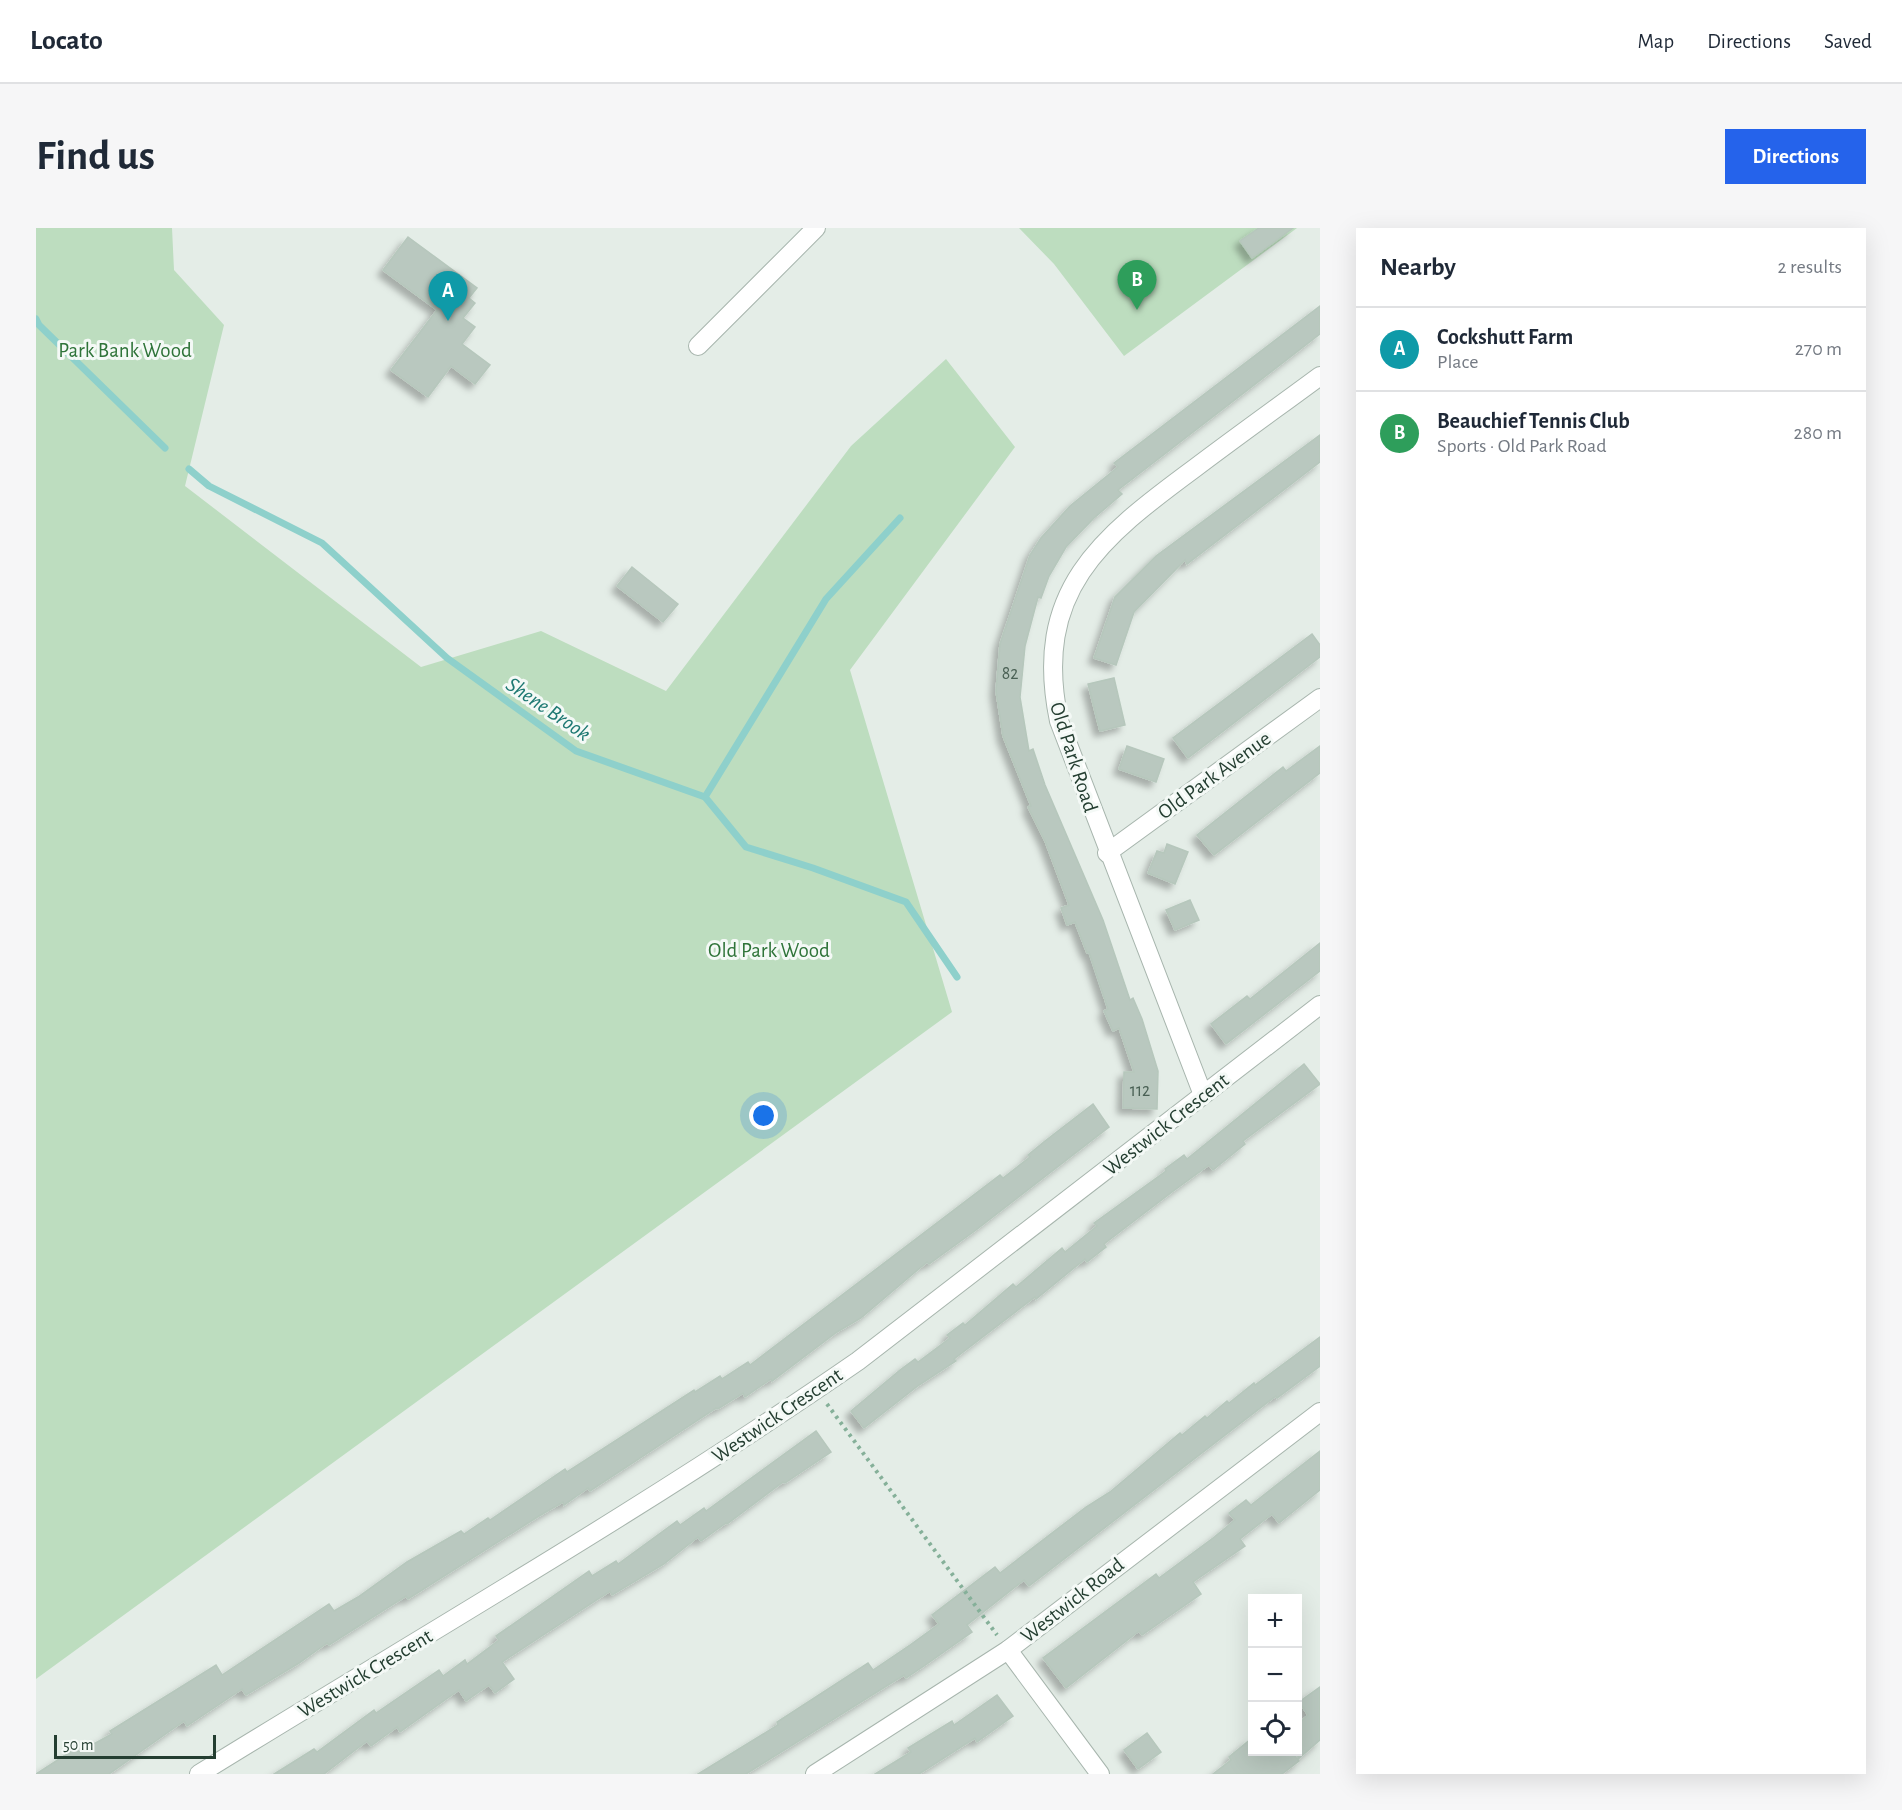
<!DOCTYPE html>
<meta charset="utf-8">
<style>
body{margin:0;font-family:"Alegreya Sans",sans-serif;background:#f6f6f7;color:#1f2937}
.controls{position:absolute;right:18px;bottom:18px;display:grid;overflow:hidden;border-radius:0px;box-shadow:0 6px 24px #0002}
.controls button{width:54px;height:54px;display:grid;place-items:center;padding:0;border:0;border-bottom:2px solid #e0e1e3;background:#fff;color:#1f2937;font:30px sans-serif}
.scale{position:absolute;left:18px;bottom:15px;width:162px;box-sizing:border-box;padding-left:6px;border:3px solid #243e31;border-top:0;font-size:16px;line-height:21px;white-space:nowrap;color:#243e31;-webkit-text-stroke:4px #f4f9f6;paint-order:stroke}
.you{position:absolute;left:728px;top:888px;width:21px;height:21px;margin:-15px;border:4px solid #fff;border-radius:50%;background:#1a73e8;box-shadow:0 0 0 9px #1a73e833}
.badge{display:grid;place-items:center;width:39px;height:39px;border-radius:50%;background:#2563eb;color:#fff;font-size:20px;font-weight:700}
.pin{position:absolute;translate:-50% -50px;filter:drop-shadow(0 2px 3px #0008)}
.pin::after{content:'';position:absolute;top:32px;width:21px;height:18px;background:inherit;clip-path:polygon(0 0,100% 0,50% 100%)}
.list{margin:0;padding:0;list-style:none}
h2{display:flex;justify-content:space-between;align-items:center;height:78px;margin:0;padding:0 24px;font-size:26px}
h2 small{font-size:20px;font-weight:400;color:#747a83}
.list li{display:grid;grid-template-columns:39px 1fr auto;gap:18px;align-items:center;box-sizing:border-box;height:84px;padding:0 24px;border-top:2px solid #e0e1e3}
.list b{display:block;font-size:22px;white-space:nowrap}
.list p{margin:0;font-size:20px;white-space:nowrap;color:#747a83}
.list em{font-size:20px;font-style:normal;color:#747a83}
.icon{flex:none;width:33px;height:33px;fill:none;stroke:currentColor;stroke-width:2;stroke-linecap:round;stroke-linejoin:round}
.map{position:relative;flex:none;width:1284px;height:1546px;overflow:hidden;border-radius:0px}
header{display:flex;align-items:center;gap:36px;box-sizing:border-box;height:84px;padding:0 30px;background:#fff;border-bottom:2px solid #e0e1e3}
header strong{font-size:28px}
nav{display:flex;gap:33px;margin-inline-start:auto;font-size:21px}
.intro{display:flex;align-items:center;justify-content:space-between;box-sizing:border-box;height:144px;padding:0 36px}
h1{margin:0;font-size:42px}
.button{padding:15px 27px;border-radius:0px;background:#2563eb;color:#fff;font-size:21px;font-weight:700}
main{display:flex;gap:36px;padding:0 36px}
aside{flex:1;background:#fff;border-radius:0px;box-shadow:0 6px 24px #0002}
.map>svg:first-child{display:block}
.green{fill:#bdddbf}
.lines{fill:none;stroke-linecap:round;stroke-linejoin:round}
.stream{stroke:#8ed0cb;stroke-width:7}
.building{fill:#b9c8bf;stroke:#b6c7bc;stroke-width:1.5;filter:url(#shadow)}
.street-casing{stroke:#a7b5ad;stroke-width:20}
.path{stroke:#85b099;stroke-width:4;stroke-dasharray:3 4.5;stroke-linecap:butt}
.street{stroke:#fff;stroke-width:18}
.labels{text-anchor:middle;stroke-width:6;stroke-linejoin:round;paint-order:stroke}
.number-label{font-size:18px;fill:#496054}
.park-label{font-size:21px;fill:#2f7439;stroke:#f4f9f6}
.street-label{font-size:21px;fill:#243e31;stroke:#f4f9f6}
.water-label{font-size:22px;font-style:italic;fill:#1f7973;stroke:#f4f9f6}
</style>
<header>
<strong>Locato</strong>
<nav><a>Map</a><a>Directions</a><a>Saved</a></nav>
</header>
<div class="intro"><h1>Find us</h1><a class="button">Directions</a></div>
<main>
<div class="map">
<svg width="1284" height="1546" viewBox="0 0 1284 1546">
<defs>
<filter id="shadow"><feDropShadow dx="-5.5" dy="5.5" stdDeviation="3" flood-color="#0004"/></filter>
</defs>
<rect width="100%" height="100%" fill="#e4ede7"/>
<g class="green">
<path d="M 0,0 L 136,0 L 138,42 L 188,97 L 149,258 L 385,439 L 505,403 L 630,463 L 815,218 L 910,131 L 979,219 L 814,442 L 916,784 L 0,1451 Z"/>
<path d="M 983,0 L 1261,0 L 1088,128 L 1018,36 Z"/>
</g>
<g class="lines">
<g class="stream">
<path d="M 0,91 L 3,97 L 129,220"/>
<path d="M 153,241 L 173,258 L 286,315 L 411,430 L 540,523 L 669,569 L 710,619 L 777,640 L 870,674 L 921,749"/>
<path d="M 669,569 L 790,371 L 864,290"/>
</g>
</g>
<g class="building">
<path d="M 1223,0 L 1257,0 L 1216,30 L 1204,13 Z"/>
<path d="M 372,9 L 441,60 L 433,70 L 439,75 L 427,90 L 439,99 L 426,116 L 454,137 L 439,156 L 415,138 L 392,169 L 355,142 L 401,82 L 347,42 Z"/>
<path d="M 1284,78 L 1284,106 L 1082,262 L 1086,266 L 1058,290 L 1030,319 L 1013,348 L 1005,370 L 1002,369 L 989,418 L 984,469 L 993,523 L 997,521 L 1009,557 L 1067,692 L 1094,772 L 1097,770 L 1106,791 L 1122,843 L 1121,881 L 1087,880 L 1088,844 L 1098,844 L 1083,800 L 1077,803 L 1068,783 L 1072,781 L 1053,724 L 1051,725 L 1039,694 L 1031,697 L 1025,680 L 1033,677 L 1009,613 L 992,579 L 995,578 L 967,508 L 960,463 L 964,416 L 994,327 L 1005,310 L 1034,278 L 1082,239 L 1078,235 Z"/>
<path d="M 1284,207 L 1284,234 L 1151,336 L 1149,332 L 1098,384 L 1080,437 L 1058,430 L 1079,369 L 1120,328 Z"/>
<path d="M 596,339 L 642,376 L 627,394 L 581,358 Z"/>
<path d="M 1276,406 L 1284,417 L 1284,429 L 1152,530 L 1137,510 Z"/>
<path d="M 1078,450 L 1089,497 L 1064,503 L 1052,456 Z"/>
<path d="M 1091,518 L 1128,531 L 1120,554 L 1083,541 Z"/>
<path d="M 1284,518 L 1284,545 L 1178,627 L 1161,607 L 1247,539 L 1250,543 Z"/>
<path d="M 1131,616 L 1152,624 L 1139,656 L 1112,645 L 1121,623 L 1128,625 Z"/>
<path d="M 1154,672 L 1163,692 L 1139,702 L 1130,682 Z"/>
<path d="M 1284,715 L 1284,743 L 1190,816 L 1175,796 L 1211,768 L 1214,771 Z"/>
<path d="M 1268,836 L 1284,856 L 1207,913 L 1209,916 L 1177,942 L 1173,937 L 1136,964 L 1068,1016 L 1070,1019 L 1051,1034 L 1049,1031 L 1000,1071 L 999,1069 L 918,1131 L 920,1133 L 883,1157 L 828,1200 L 815,1183 L 864,1142 L 879,1131 L 882,1134 L 914,1110 L 911,1107 L 927,1095 L 929,1097 L 977,1056 L 980,1059 L 1026,1020 L 1029,1024 L 1061,998 L 1058,995 L 1130,943 L 1129,941 L 1148,927 L 1151,931 Z"/>
<path d="M 1057,876 L 1073,899 L 940,1002 L 893,1036 L 891,1034 L 825,1090 L 801,1104 L 736,1153 L 735,1151 L 709,1169 L 707,1165 L 682,1181 L 680,1180 L 554,1263 L 552,1260 L 528,1277 L 527,1274 L 503,1288 L 372,1371 L 370,1368 L 293,1417 L 291,1415 L 263,1435 L 210,1467 L 206,1461 L 151,1498 L 148,1493 L 73,1546 L 0,1546 L 40,1520 L 43,1524 L 76,1506 L 74,1503 L 180,1437 L 186,1447 L 293,1376 L 298,1383 L 322,1369 L 371,1334 L 425,1303 L 428,1306 L 452,1290 L 454,1292 L 529,1241 L 531,1244 L 658,1162 L 659,1164 L 684,1148 L 686,1151 L 712,1134 L 714,1137 L 964,947 L 967,950 L 994,929 L 992,927 L 1009,913 Z"/>
<path d="M 1284,1109 L 1284,1138 L 1241,1170 L 1240,1168 L 993,1358 L 988,1352 L 931,1397 L 936,1404 L 888,1438 L 870,1450 L 868,1447 L 710,1546 L 662,1546 L 742,1497 L 741,1494 L 832,1435 L 837,1442 L 874,1417 L 903,1396 L 896,1387 L 959,1339 L 964,1345 L 1050,1279 L 1074,1264 L 1144,1205 L 1146,1207 L 1169,1188 L 1171,1190 L 1191,1173 L 1193,1175 L 1218,1155 L 1219,1157 Z"/>
<path d="M 780,1203 L 795,1224 L 749,1255 L 747,1254 L 691,1296 L 690,1295 L 665,1313 L 662,1309 L 628,1336 L 576,1367 L 574,1363 L 466,1434 L 478,1451 L 459,1465 L 453,1457 L 430,1473 L 423,1462 L 364,1504 L 361,1499 L 335,1518 L 331,1513 L 288,1546 L 238,1546 L 278,1521 L 281,1524 L 338,1482 L 340,1485 L 403,1442 L 407,1448 L 429,1432 L 431,1436 L 463,1412 L 460,1408 L 553,1343 L 556,1348 L 580,1333 L 582,1336 L 641,1293 L 644,1297 L 668,1280 L 670,1283 Z"/>
<path d="M 1284,1223 L 1284,1262 L 1243,1295 L 1236,1286 L 1204,1311 L 1209,1318 L 1157,1354 L 1165,1366 L 1106,1407 L 1103,1403 L 1030,1460 L 1007,1430 L 1120,1346 L 1123,1350 L 1177,1310 L 1199,1292 L 1193,1285 L 1210,1272 L 1215,1277 Z"/>
<path d="M 1284,1459 L 1284,1512 L 1262,1531 L 1262,1496 L 1272,1487 L 1263,1474 Z"/>
<path d="M 961,1467 L 977,1488 L 941,1514 L 939,1510 L 883,1546 L 839,1546 L 875,1524 L 872,1520 L 916,1493 L 918,1497 Z"/>
<path d="M 1111,1505 L 1125,1524 L 1102,1541 L 1088,1522 Z"/>
<path d="M 1216,1510 L 1216,1524 L 1255,1524 L 1263,1533 L 1246,1546 L 1177,1546 L 1195,1532 L 1193,1529 Z"/>
</g>
<g class="lines">
<defs>
<g id="street">
<path d="M 662,118 L 780,0"/>
<path d="M 1071,625 L 1284,470"/>
<path d="M 1167,867 L 1023,493 C 996,363 1064,310 1159,240 C 1200,209 1242,179 1284,148"/>
<path d="M 972,1422 L 1064,1546"/>
<path d="M 163,1546 C 383,1410 608,1281 822,1133 L 1284,777"/>
<path d="M 779,1546 L 972,1422 L 1284,1184"/>
</g>
</defs>
<use href="#street" class="street-casing"/>
<path class="path" d="M 791,1176 L 961,1407"/>
<use href="#street" class="street"/>
</g>
<g class="labels">
<g class="number-label">
<text x="974" y="451">82</text>
<text x="1104" y="868">112</text>
</g>
<g class="park-label">
<text x="89" y="129">Park Bank Wood</text>
<text x="733" y="729">Old Park Wood</text>
</g>
<g class="street-label">
<text transform="translate(1038 529) rotate(72)" y="7">Old Park Road</text>
<text transform="translate(1178 547) rotate(-36)" y="7">Old Park Avenue</text>
<text transform="translate(1130 896) rotate(-38)" y="7">Westwick Crescent</text>
<text transform="translate(741 1187) rotate(-34)" y="7">Westwick Crescent</text>
<text transform="translate(1036 1372) rotate(-38)" y="7">Westwick Road</text>
<text transform="translate(329 1445) rotate(-31)" y="7">Westwick Crescent</text>
</g>
<g class="water-label">
<text transform="translate(513 480) rotate(34)" y="8">Shene Brook</text>
</g>
</g>
</svg>
<div class="controls">
<button>+</button>
<button>−</button>
<button><svg class="icon" aria-label="locate" viewBox="0 0 24 24"><circle cx="12" cy="12" r="6"/><path d="M12 2v4M12 18v4M2 12h4M18 12h4"/></svg></button>
</div>
<div class="scale">50 m</div>
<div class="you"></div>
<div class="pin badge" style="left:412px;top:93px;background:#0f9aa8">A</div>
<div class="pin badge" style="left:1101px;top:82px;background:#2e9e5b">B</div>
</div>
<aside>
<h2>Nearby<small>2 results</small></h2>
<ul class="list">
<li><span class="badge" style="background:#0f9aa8">A</span><div><b>Cockshutt Farm</b><p>Place</p></div><em>270 m</em></li>
<li><span class="badge" style="background:#2e9e5b">B</span><div><b>Beauchief Tennis Club</b><p>Sports · Old Park Road</p></div><em>280 m</em></li>
</ul>
</aside>
</main>
